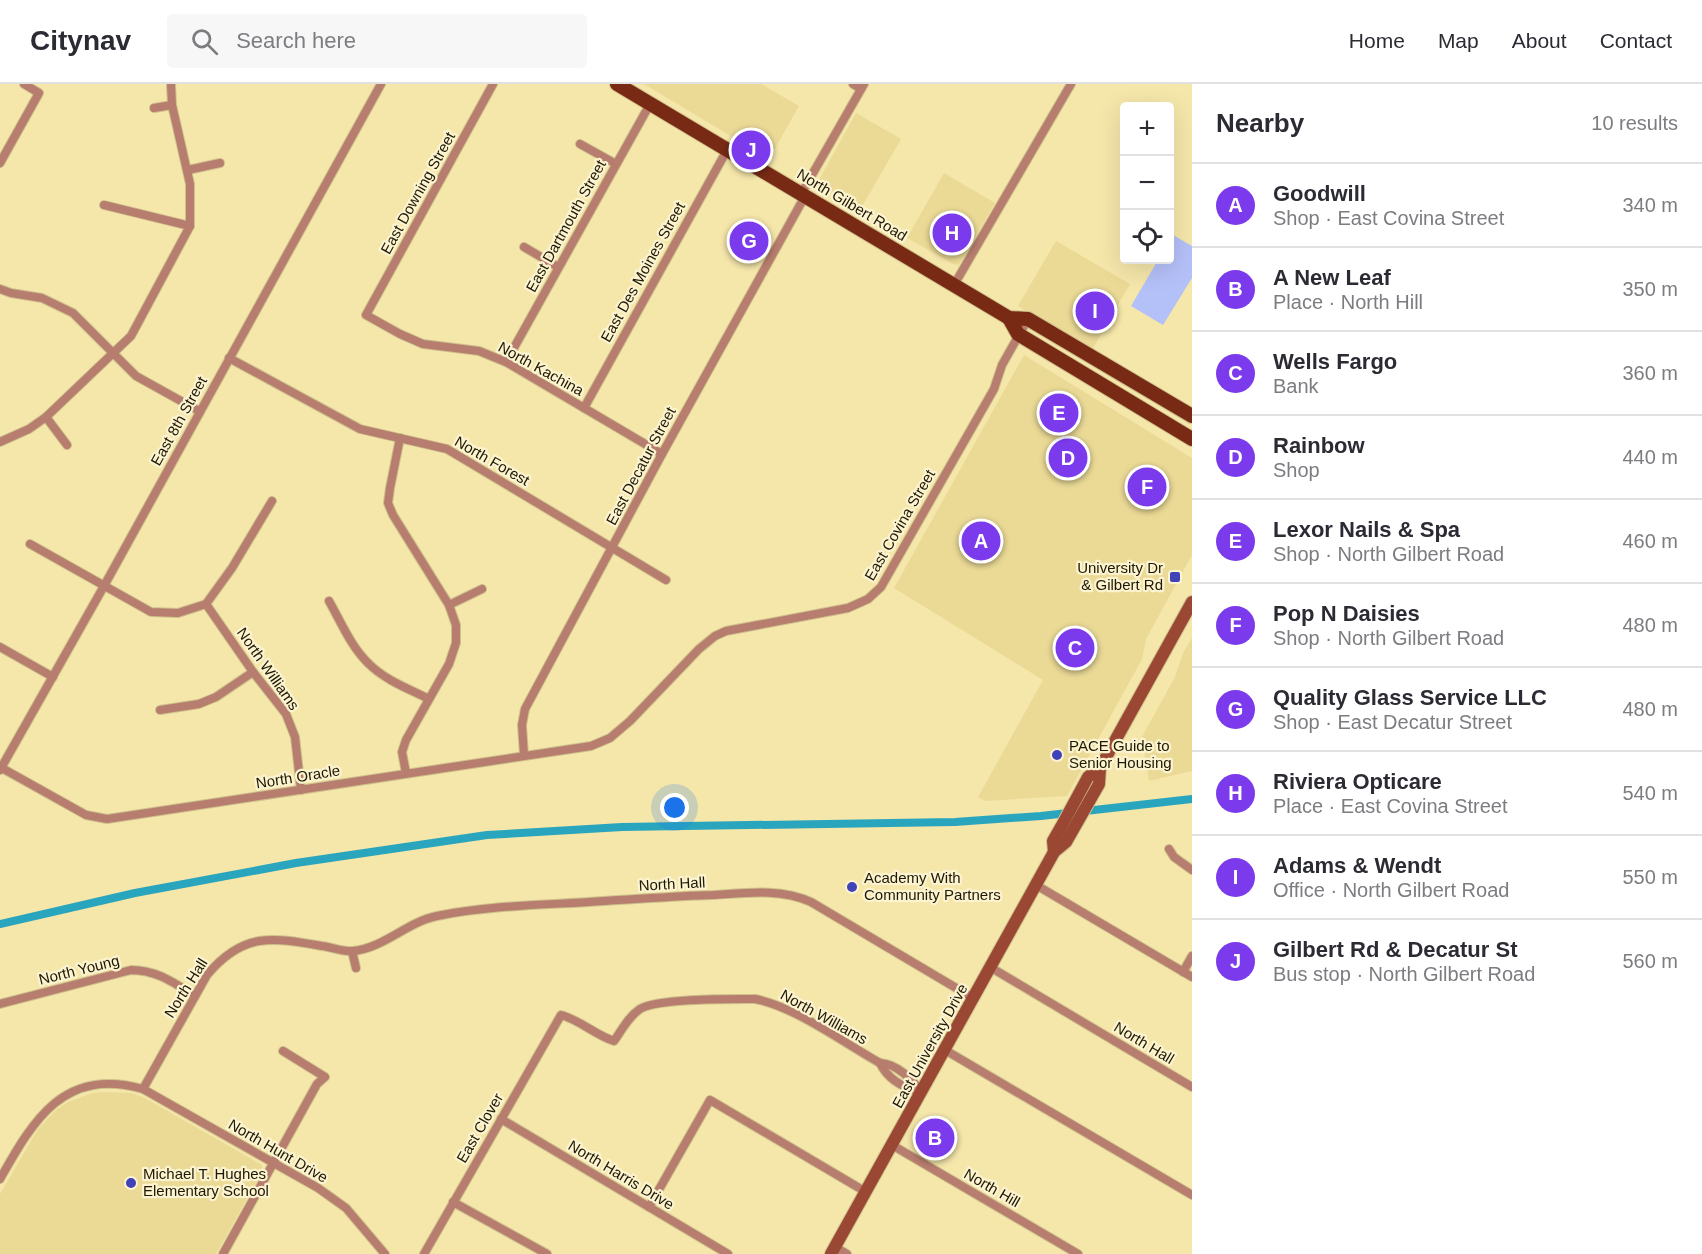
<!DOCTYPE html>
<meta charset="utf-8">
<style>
body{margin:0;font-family:Arial,sans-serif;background:#f7f7f7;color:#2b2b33}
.controls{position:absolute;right:18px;top:18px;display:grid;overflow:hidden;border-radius:6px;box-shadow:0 6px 24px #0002}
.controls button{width:54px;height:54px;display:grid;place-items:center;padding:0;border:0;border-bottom:2px solid #e1e1e2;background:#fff;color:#2b2b33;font:30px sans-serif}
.you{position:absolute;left:675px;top:724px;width:21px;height:21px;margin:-15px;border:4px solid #fff;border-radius:50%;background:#1a73e8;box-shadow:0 0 0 9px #1a73e833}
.badge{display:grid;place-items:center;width:39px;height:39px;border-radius:50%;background:#7c3aed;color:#fff;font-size:20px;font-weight:700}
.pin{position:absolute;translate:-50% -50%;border:3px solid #fff;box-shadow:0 2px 6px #0006}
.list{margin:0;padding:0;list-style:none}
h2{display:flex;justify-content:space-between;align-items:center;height:78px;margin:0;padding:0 24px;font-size:26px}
h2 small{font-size:20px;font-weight:400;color:#7c7c81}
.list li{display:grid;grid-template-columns:39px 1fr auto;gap:18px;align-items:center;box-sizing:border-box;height:84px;padding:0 24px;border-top:2px solid #e1e1e2}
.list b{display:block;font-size:22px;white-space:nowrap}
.list p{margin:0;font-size:20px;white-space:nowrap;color:#7c7c81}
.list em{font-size:20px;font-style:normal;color:#7c7c81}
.icon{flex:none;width:33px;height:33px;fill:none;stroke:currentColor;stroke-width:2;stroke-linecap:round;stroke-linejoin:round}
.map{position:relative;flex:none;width:1192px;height:1170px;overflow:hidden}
header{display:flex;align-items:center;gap:36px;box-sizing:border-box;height:84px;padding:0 30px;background:#fff;border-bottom:2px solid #e1e1e2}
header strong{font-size:28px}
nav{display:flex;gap:33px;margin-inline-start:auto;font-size:21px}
.search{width:420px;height:54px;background:#f7f7f7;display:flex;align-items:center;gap:15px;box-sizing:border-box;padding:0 21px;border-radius:6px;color:#7c7c81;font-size:22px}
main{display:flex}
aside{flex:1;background:#fff}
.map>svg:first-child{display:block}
.built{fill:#ebda96}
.green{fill:#b4c0f8}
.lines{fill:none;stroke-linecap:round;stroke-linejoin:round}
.canal{stroke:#2aa5be;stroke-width:8}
.street-casing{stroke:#cec18c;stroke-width:10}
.secondary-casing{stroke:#cec18c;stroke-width:14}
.primary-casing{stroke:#cec18c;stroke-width:16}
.street{stroke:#b77d6e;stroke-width:8}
.secondary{stroke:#9a4833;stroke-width:12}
.primary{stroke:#782a15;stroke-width:14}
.poi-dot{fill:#4043b8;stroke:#fcf3d0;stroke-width:2}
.labels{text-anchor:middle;stroke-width:4.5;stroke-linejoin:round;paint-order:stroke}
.street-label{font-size:15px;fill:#1f1903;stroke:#fcf3d0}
.poi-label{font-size:15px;fill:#1f1903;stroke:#fcf3d0;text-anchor:start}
</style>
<header>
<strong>Citynav</strong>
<div class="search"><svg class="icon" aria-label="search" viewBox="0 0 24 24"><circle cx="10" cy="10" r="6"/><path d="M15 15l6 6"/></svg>Search here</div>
<nav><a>Home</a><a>Map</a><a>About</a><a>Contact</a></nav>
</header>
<main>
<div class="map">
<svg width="1192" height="1170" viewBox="0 0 1192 1170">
<rect width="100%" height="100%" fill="#f5e6aa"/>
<g class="built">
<path d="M 644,0 L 761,0 L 799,22 L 769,75 Z"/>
<path d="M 856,29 L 901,55 L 860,126 L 823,104 L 819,96 Z"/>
<path d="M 944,89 L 995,119 L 959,181 L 953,180 L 907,154 Z"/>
<path d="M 1056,157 L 1130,200 L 1092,266 L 1018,222 Z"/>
<path d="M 1024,271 L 1192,374 L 1192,471 L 1146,555 L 1142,575 L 1067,712 L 985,717 L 978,713 L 1043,596 L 894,504 Z"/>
<path d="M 1192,554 L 1192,687 L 1149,697 L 1142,653 L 1175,593 L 1183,569 Z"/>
<path d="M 105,1008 L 131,1009 L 143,1013 L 262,1081 L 262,1088 L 216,1170 L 0,1170 L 0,1110 L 38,1045 L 56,1026 L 68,1018 L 93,1009 Z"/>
</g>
<path class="green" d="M 1173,151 L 1192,162 L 1192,194 L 1163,241 L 1131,222 L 1158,176 L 1170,176 L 1170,157 Z"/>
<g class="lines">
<path class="canal" d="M 0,840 L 135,809 L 296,779 L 487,751 L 622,743 L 955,738 L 1041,732 L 1192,715"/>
<defs>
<g id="street">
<path d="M 493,0 L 366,231 L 400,250 L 423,260 L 479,267 L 506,278 L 662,370"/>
<path d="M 853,0 L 861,5"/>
<path d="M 154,24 L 172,21"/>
<path d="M 580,60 L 616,80"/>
<path d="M 0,79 L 39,9 L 24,0"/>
<path d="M 188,86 L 220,79"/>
<path d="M 801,110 L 864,0"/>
<path d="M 104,121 L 190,142"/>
<path d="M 524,163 L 558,183"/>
<path d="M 954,201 L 1071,0"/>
<path d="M 0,205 L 11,209 L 42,214 L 73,229 L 136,292 L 199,327"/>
<path d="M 229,274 L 360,345 L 447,365 L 666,496"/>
<path d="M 506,278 L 650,20"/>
<path d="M 584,324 L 727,66"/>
<path d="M 46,333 L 67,361"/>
<path d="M 400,354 L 390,404 L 388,419 L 393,431 L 449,521 L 456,541 L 456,559 L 449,580 L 406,656 L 402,668 L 406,689"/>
<path d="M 0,358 L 29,345 L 46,333 L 131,252 L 190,142 L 190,100 L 172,21 L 171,0"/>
<path d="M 30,460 L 151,528 L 178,529 L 206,520 L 232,484 L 272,417"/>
<path d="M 329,517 C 341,538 351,563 369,580 C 385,596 409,605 429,615"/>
<path d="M 206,520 L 253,588 L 286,630 L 295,653 L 301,706"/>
<path d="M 449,521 L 482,505"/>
<path d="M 0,563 L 53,593"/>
<path d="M 160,626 L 199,620 L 216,613 L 253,588"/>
<path d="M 524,671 L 522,641 L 525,625 L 662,370 L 805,112"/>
<path d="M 0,683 L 86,731 L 107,735 L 591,662 L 610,654 L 630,637 L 699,565 L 715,552 L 726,547 L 848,524 L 868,515 L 881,503 L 994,305 L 1002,281 L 1028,235"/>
<path d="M 0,686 L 104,502 L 381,0"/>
<path d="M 1169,765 L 1174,773 L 1192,786"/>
<path d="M 1036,801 L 1192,893"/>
<path d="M 352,867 L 356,884"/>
<path d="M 990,883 L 1192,1003"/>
<path d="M 1183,888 L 1192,872"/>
<path d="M 0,920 L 131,886 C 157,886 174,899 195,912"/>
<path d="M 945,966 L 1192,1111"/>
<path d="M 880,979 C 888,996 904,1004 921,1008"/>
<path d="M 143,1005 L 207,891 C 243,848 272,853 322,862 C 331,863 344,868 353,867 C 384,864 407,838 437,832 C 491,821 548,821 604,817 C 640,815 676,812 713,811 C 745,809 781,804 811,818 L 973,914"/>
<path d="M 501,1035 L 728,1170"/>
<path d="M 892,1061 L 1078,1170"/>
<path d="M 0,1095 C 34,1035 64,983 143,1005 L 318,1104 L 346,1124 L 385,1170"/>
<path d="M 453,1118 L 547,1170"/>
<path d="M 649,1123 L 710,1016 L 866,1108"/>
<path d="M 835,1163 L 847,1170"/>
<path d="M 223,1170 L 317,1000 L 325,993 L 283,967"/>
<path d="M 424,1170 L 561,931 C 580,936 595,951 614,957 C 622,946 628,933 640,925 C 657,914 731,915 755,915 C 794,922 844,959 880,979 C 897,980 912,995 921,1008"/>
</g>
<g id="secondary">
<path d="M 1054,768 L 1053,757 L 1061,743 L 1088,693 L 1100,684"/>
<path d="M 831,1170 L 1054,768 L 1066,758 L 1099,700 L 1100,684 L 1192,518"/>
</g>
<g id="primary">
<path d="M 617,0 L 1009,234 L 1028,235 L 1192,332"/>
<path d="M 1009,234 L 1018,250 L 1192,355"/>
</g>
</defs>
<use href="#street" class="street-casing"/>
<use href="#secondary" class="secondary-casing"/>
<use href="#primary" class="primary-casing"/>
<use href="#street" class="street"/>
<use href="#secondary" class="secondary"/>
<use href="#primary" class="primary"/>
</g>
<g class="poi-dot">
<rect x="1169" y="487" width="12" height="12" rx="3"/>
<circle cx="1057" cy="671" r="6"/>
<circle cx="852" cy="803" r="6"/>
<circle cx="131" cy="1099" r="6"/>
</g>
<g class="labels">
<g class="street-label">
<text transform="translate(418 109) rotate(-61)" y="5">East Downing Street</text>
<text transform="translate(852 121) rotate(31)" y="5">North Gilbert Road</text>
<text transform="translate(566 142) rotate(-61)" y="5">East Dartmouth Street</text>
<text transform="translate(643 188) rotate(-61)" y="5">East Des Moines Street</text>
<text transform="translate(541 285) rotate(29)" y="5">North Kachina</text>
<text transform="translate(179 337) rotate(-61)" y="5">East 8th Street</text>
<text transform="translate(492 377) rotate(30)" y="5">North Forest</text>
<text transform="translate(641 382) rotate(-62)" y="5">East Decatur Street</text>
<text transform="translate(900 441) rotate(-60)" y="5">East Covina Street</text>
<text transform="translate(268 585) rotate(55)" y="5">North Williams</text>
<text transform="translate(298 693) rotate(-9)" y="5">North Oracle</text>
<text transform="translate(672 800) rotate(-3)" y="5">North Hall</text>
<text transform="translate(79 886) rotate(-14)" y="5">North Young</text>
<text transform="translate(186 904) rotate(-58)" y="5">North Hall</text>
<text transform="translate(824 933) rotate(29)" y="5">North Williams</text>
<text transform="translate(1144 959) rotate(31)" y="5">North Hall</text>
<text transform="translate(930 962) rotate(-61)" y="5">East University Drive</text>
<text transform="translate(480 1044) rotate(-60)" y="5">East Clover</text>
<text transform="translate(278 1067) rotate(30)" y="5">North Hunt Drive</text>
<text transform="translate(621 1091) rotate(31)" y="5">North Harris Drive</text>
<text transform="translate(992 1104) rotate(30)" y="5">North Hill</text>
</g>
<g class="poi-label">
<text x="1163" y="489" text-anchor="end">University Dr<tspan x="1163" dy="17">&amp; Gilbert Rd</tspan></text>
<text x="1069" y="667">PACE Guide to<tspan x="1069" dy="17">Senior Housing</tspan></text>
<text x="864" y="799">Academy With<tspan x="864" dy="17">Community Partners</tspan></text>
<text x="143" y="1095">Michael T. Hughes<tspan x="143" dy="17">Elementary School</tspan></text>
</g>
</g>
</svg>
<div class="controls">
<button>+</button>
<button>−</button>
<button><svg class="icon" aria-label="locate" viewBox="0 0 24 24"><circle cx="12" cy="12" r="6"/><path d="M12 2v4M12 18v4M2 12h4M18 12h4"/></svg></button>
</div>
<div class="you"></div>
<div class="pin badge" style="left:981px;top:457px">A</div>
<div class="pin badge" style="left:935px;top:1054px">B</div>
<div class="pin badge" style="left:1075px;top:564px">C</div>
<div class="pin badge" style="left:1068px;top:374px">D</div>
<div class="pin badge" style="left:1059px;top:329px">E</div>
<div class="pin badge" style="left:1147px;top:403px">F</div>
<div class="pin badge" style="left:749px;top:157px">G</div>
<div class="pin badge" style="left:952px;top:149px">H</div>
<div class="pin badge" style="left:1095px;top:227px">I</div>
<div class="pin badge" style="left:751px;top:66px">J</div>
</div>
<aside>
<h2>Nearby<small>10 results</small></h2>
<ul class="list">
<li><span class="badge">A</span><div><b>Goodwill</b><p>Shop · East Covina Street</p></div><em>340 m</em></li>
<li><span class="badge">B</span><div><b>A New Leaf</b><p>Place · North Hill</p></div><em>350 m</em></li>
<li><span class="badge">C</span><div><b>Wells Fargo</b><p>Bank</p></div><em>360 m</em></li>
<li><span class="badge">D</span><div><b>Rainbow</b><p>Shop</p></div><em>440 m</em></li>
<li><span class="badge">E</span><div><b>Lexor Nails &amp; Spa</b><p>Shop · North Gilbert Road</p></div><em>460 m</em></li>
<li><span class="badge">F</span><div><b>Pop N Daisies</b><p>Shop · North Gilbert Road</p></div><em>480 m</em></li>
<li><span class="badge">G</span><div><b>Quality Glass Service LLC</b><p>Shop · East Decatur Street</p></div><em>480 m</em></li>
<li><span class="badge">H</span><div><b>Riviera Opticare</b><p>Place · East Covina Street</p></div><em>540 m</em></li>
<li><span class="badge">I</span><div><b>Adams &amp; Wendt</b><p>Office · North Gilbert Road</p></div><em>550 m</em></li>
<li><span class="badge">J</span><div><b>Gilbert Rd &amp; Decatur St</b><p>Bus stop · North Gilbert Road</p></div><em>560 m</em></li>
</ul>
</aside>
</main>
